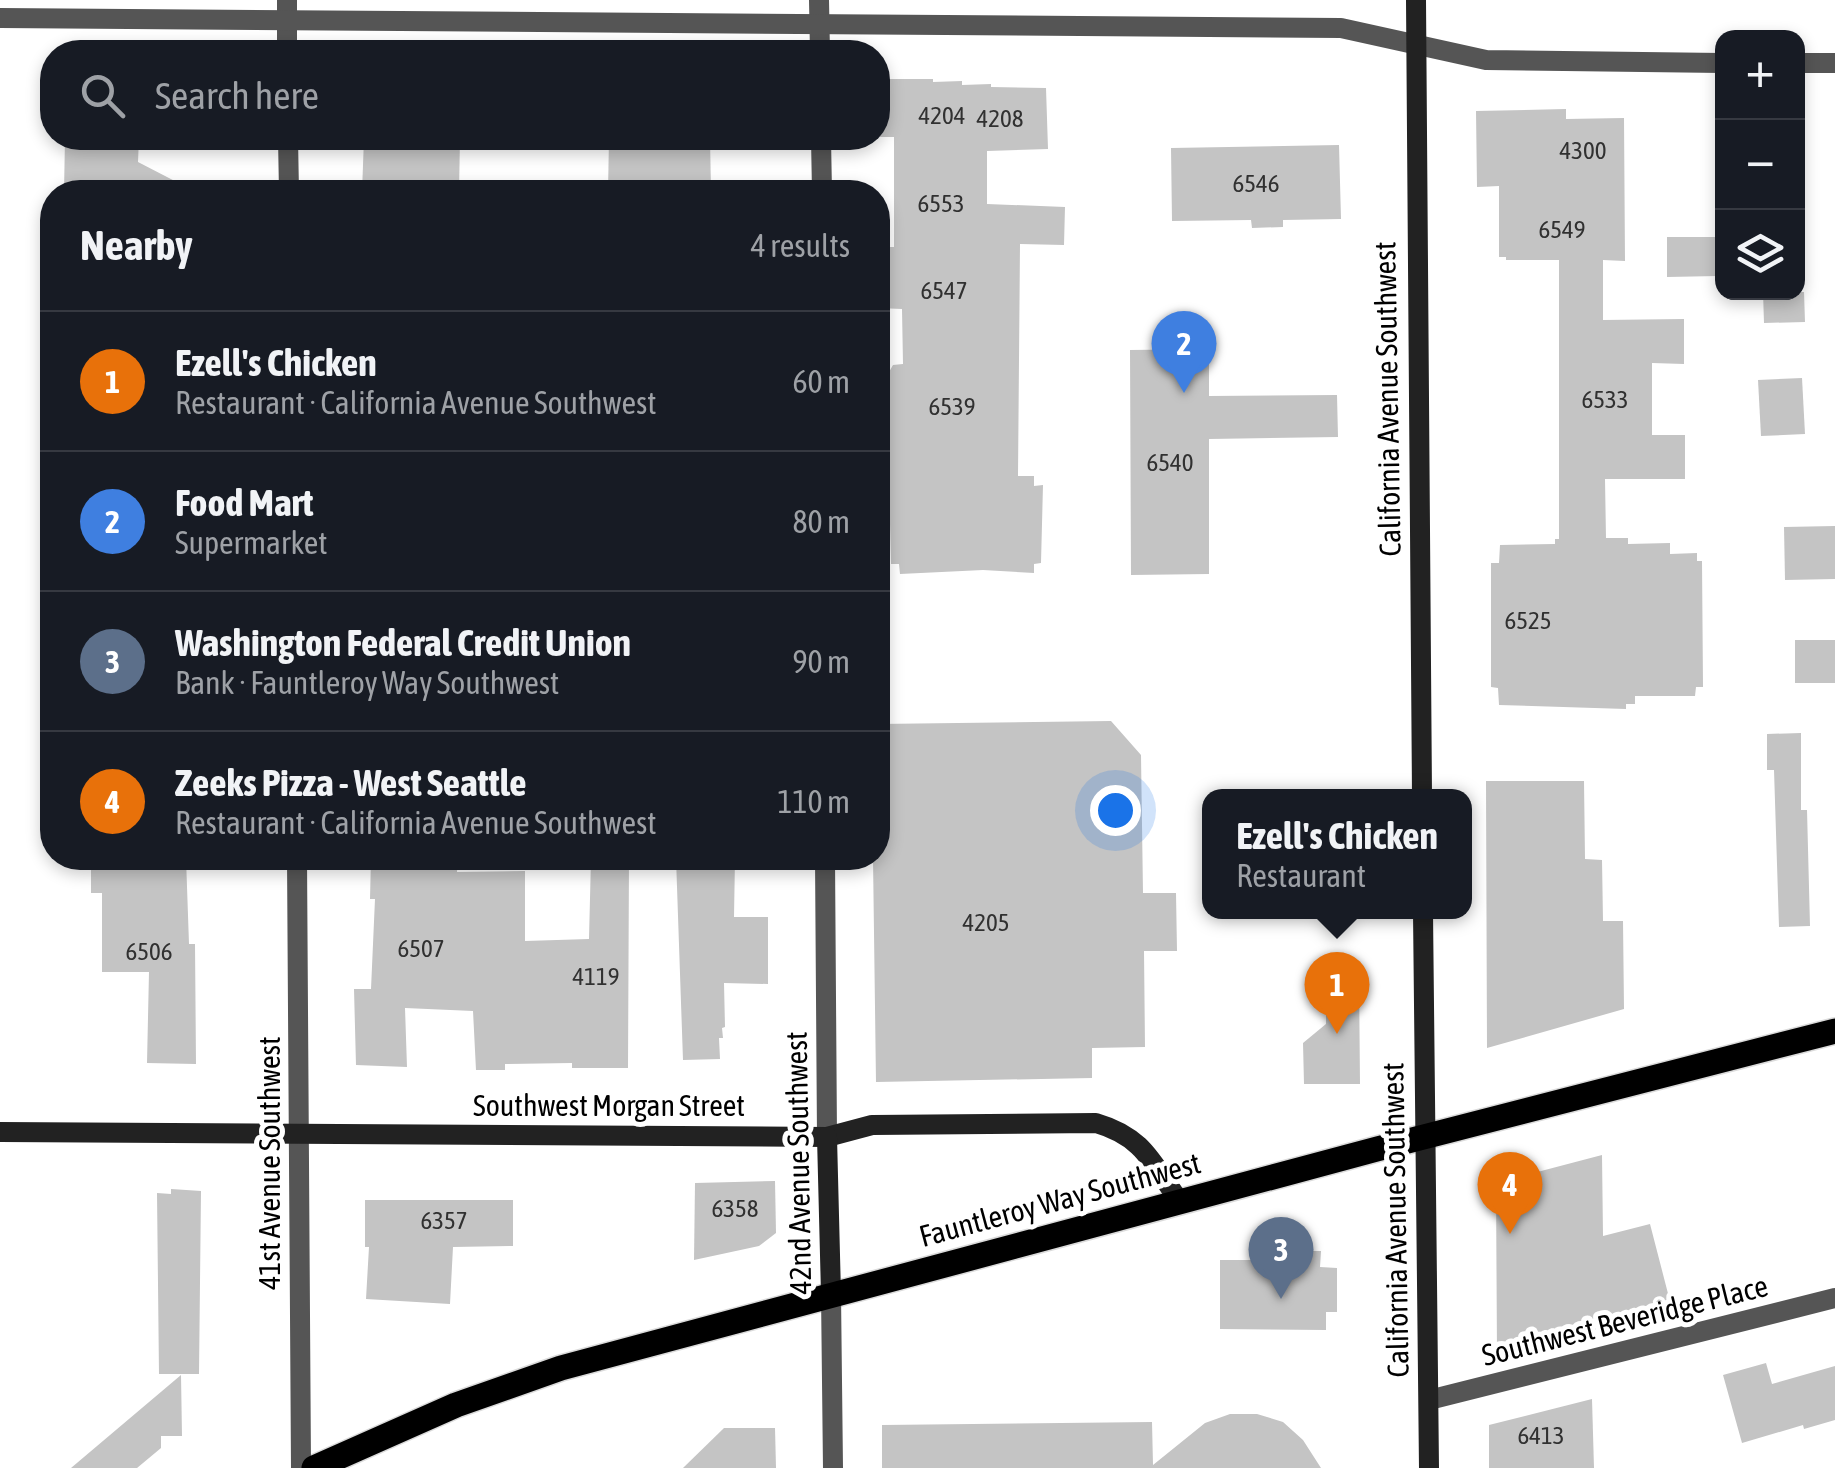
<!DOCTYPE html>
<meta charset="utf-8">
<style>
body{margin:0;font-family:"Asap Condensed",sans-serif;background:#242831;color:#f1f3f6}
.controls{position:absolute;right:30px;top:30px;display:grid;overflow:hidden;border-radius:20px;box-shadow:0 5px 15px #0003}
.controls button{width:90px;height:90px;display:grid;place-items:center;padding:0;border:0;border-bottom:2px solid #363941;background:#171b24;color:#f1f3f6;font:50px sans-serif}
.you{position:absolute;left:1115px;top:810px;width:35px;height:35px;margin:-25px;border:8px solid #fff;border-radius:50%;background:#1a73e8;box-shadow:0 0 0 15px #1a73e833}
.badge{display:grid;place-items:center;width:65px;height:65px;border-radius:50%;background:#858687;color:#fff;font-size:32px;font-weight:700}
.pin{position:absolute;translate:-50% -82px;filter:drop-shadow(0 2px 5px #0008)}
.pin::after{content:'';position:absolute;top:52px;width:35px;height:30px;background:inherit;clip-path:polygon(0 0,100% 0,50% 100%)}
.popup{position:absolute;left:1202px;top:789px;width:270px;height:130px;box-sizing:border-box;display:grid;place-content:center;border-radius:20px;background:#171b24;filter:drop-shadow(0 2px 8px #0005);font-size:32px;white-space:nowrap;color:#9ea1a6}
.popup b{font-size:38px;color:#f1f3f6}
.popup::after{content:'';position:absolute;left:50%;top:100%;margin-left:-20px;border:20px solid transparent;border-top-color:#171b24}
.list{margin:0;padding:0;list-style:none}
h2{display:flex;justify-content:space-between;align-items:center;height:130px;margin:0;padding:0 40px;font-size:42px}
h2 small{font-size:32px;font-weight:400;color:#9ea1a6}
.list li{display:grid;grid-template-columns:65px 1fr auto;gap:30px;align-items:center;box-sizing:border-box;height:140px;padding:0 40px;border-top:2px solid #363941}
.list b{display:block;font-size:38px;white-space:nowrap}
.list p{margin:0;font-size:32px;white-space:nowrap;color:#9ea1a6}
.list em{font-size:32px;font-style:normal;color:#9ea1a6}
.icon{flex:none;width:55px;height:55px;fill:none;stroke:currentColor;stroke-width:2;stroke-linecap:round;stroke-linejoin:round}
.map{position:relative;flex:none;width:1835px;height:1468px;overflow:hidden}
.search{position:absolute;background:#171b24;box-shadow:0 5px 15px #0003;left:40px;top:40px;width:850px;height:110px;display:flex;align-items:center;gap:25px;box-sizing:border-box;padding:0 35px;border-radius:40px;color:#9ea1a6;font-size:38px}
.panel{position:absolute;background:#171b24;box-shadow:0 5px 15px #0003;left:40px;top:180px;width:850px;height:690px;border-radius:40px}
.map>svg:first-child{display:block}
.building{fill:#c4c4c4}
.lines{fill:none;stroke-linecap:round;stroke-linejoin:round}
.primary-casing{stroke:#dbdbdb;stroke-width:28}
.street{stroke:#555;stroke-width:20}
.secondary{stroke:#222;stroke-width:20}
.primary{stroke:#000;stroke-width:25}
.labels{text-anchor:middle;stroke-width:10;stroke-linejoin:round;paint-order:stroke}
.number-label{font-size:25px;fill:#313131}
.street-label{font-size:30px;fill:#000;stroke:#fff}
</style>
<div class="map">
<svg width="1835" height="1468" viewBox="0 0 1835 1468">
<rect width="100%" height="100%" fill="#fff"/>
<g class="building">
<path d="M 878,79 L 933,79 L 933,82 L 962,81 L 962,85 L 991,84 L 991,87 L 1046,88 L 1048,149 L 987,151 L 987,204 L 1065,207 L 1064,245 L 1020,244 L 1018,476 L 1034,476 L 1034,486 L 1043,485 L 1041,563 L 1034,564 L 1034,573 L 983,570 L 900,574 L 899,564 L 891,564 L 888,443 L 887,438 L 882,438 L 883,372 L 889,372 L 893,365 L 903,364 L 902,309 L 878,308 L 880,247 L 894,247 L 894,137 L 880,137 Z"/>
<path d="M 1566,109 L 1566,119 L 1624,118 L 1625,261 L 1603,260 L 1603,320 L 1684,319 L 1684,364 L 1652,363 L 1652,435 L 1685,435 L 1685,479 L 1605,479 L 1606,538 L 1628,538 L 1628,544 L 1670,543 L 1670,554 L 1697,553 L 1697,561 L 1702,561 L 1703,687 L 1696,687 L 1695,696 L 1635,696 L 1635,704 L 1626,704 L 1626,709 L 1499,705 L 1498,688 L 1491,687 L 1491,563 L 1499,563 L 1500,545 L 1555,544 L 1555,539 L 1559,539 L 1559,260 L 1506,260 L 1506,257 L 1499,257 L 1499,186 L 1477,187 L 1476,111 Z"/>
<path d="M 65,138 L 139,138 L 138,162 L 196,192 L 64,192 Z"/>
<path d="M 364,138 L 460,138 L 459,192 L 362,192 Z"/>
<path d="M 609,138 L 710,138 L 711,192 L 608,192 Z"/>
<path d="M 1339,145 L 1341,219 L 1283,220 L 1283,227 L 1252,228 L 1251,220 L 1172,221 L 1171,148 Z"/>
<path d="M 1667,237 L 1718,237 L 1718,276 L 1667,277 Z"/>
<path d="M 1763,292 L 1804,292 L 1805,322 L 1764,323 Z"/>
<path d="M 1209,349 L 1209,396 L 1337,395 L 1338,437 L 1209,439 L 1209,574 L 1131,575 L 1130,350 Z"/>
<path d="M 1802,378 L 1805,434 L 1761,436 L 1758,380 Z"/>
<path d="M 1835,526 L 1835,579 L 1785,580 L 1784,527 Z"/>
<rect x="1795" y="640" width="40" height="43"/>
<path d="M 1111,721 L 1141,755 L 1143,893 L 1176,893 L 1177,951 L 1144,951 L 1145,1047 L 1092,1048 L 1092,1078 L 876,1082 L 873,858 L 878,858 L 878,724 Z"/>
<path d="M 1801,733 L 1801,810 L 1807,810 L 1810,926 L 1779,927 L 1774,770 L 1767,770 L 1767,734 Z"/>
<path d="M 1486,781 L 1584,781 L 1585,859 L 1602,860 L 1603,921 L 1623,921 L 1624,1009 L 1487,1048 Z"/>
<path d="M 91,858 L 186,858 L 189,944 L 195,944 L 196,1064 L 147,1063 L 149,972 L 102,972 L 102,893 L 91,893 Z"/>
<path d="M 371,858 L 458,858 L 457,872 L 525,871 L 525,941 L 589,939 L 591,858 L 629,858 L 628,1068 L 572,1068 L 572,1063 L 505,1064 L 505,1070 L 476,1070 L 473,1011 L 405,1008 L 407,1067 L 356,1065 L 354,989 L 371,989 L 375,899 L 370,899 Z"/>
<path d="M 676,858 L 735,858 L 734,917 L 768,917 L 768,984 L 724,983 L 725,1027 L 722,1028 L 723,1038 L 719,1038 L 720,1059 L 683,1060 Z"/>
<path d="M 1359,976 L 1360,1084 L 1304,1084 L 1303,1043 L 1326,1024 L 1326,977 Z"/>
<path d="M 1602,1155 L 1603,1236 L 1650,1224 L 1672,1309 L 1497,1356 L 1496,1183 Z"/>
<path d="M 775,1181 L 776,1233 L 759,1246 L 694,1260 L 695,1183 Z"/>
<path d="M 171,1189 L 201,1191 L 199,1374 L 159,1374 L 157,1193 L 171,1194 Z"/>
<path d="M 365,1200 L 513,1200 L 513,1246 L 453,1247 L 450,1304 L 366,1299 L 369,1247 L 365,1247 Z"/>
<path d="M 1261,1251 L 1321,1251 L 1320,1267 L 1337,1268 L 1337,1312 L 1326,1312 L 1326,1330 L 1220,1329 L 1220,1260 L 1261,1260 Z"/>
<path d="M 1766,1363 L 1772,1384 L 1835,1366 L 1835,1420 L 1804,1429 L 1803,1425 L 1742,1443 L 1723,1375 Z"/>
<path d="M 181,1375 L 182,1436 L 161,1436 L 161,1448 L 137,1468 L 71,1468 Z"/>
<path d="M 1592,1399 L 1594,1468 L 1489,1468 L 1489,1425 Z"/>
<path d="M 1230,1414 L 1257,1414 L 1283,1422 L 1303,1440 L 1321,1468 L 882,1468 L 882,1425 L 1152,1422 L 1153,1465 L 1205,1423 Z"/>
<path d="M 724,1428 L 775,1428 L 776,1468 L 683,1468 Z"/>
</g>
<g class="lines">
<defs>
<path id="primary" d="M 314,1468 L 456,1405 L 561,1368 L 1377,1149 L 1835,1031"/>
</defs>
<use href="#primary" class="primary-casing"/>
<g class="street">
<path d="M 287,0 L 287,52"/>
<path d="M 819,0 L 820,52"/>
<path d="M 0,18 L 1341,28 L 1486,60 L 1722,63"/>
<path d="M 1798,63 L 1835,63"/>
<path d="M 288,138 L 289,192"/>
<path d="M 821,138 L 822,192"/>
<path d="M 297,858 L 301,1468"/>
<path d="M 825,858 L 827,1137"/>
<path d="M 831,1294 L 833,1468"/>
<path d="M 1429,1400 L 1835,1298"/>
</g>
<g class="secondary">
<path d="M 1416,0 L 1422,796"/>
<path d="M 1423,912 L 1429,1468"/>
<path d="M 0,1132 L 827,1137 L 872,1125 L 1096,1123 C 1144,1137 1152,1163 1180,1202"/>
<path d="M 827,1137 L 831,1294"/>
</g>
<use href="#primary" class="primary"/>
</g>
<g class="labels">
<g class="number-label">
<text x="942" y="124">4204</text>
<text x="1000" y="127">4208</text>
<text x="1583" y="159">4300</text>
<text x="1256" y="192">6546</text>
<text x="941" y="212">6553</text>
<text x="1562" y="238">6549</text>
<text x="944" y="299">6547</text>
<text x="1605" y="408">6533</text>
<text x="952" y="415">6539</text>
<text x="1170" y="471">6540</text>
<text x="1528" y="629">6525</text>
<text x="986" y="931">4205</text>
<text x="421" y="957">6507</text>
<text x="149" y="960">6506</text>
<text x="596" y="985">4119</text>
<text x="735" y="1217">6358</text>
<text x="444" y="1229">6357</text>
<text x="1541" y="1444">6413</text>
</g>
<g class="street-label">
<text transform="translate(1388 399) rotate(-91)" y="10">California Avenue Southwest</text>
<text x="609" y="1116">Southwest Morgan Street</text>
<text transform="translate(270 1163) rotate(-90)" y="10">41st Avenue Southwest</text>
<text transform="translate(799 1163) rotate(-91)" y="10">42nd Avenue Southwest</text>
<text transform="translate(1060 1200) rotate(-15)" y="10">Fauntleroy Way Southwest</text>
<text transform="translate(1396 1220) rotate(-91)" y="10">California Avenue Southwest</text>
<text transform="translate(1625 1321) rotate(-14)" y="10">Southwest Beveridge Place</text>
</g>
</g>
</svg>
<div class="controls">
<button>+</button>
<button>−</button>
<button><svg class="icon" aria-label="layers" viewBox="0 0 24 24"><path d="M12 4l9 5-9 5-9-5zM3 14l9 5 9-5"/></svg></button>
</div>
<div class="you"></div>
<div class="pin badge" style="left:1337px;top:1034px;background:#e8710a">1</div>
<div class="popup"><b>Ezell's Chicken</b>Restaurant</div>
<div class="pin badge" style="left:1184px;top:393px;background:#3f7fe0">2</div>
<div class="pin badge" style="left:1281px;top:1299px;background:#5c6f8a">3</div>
<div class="pin badge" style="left:1510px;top:1234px;background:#e8710a">4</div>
<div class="search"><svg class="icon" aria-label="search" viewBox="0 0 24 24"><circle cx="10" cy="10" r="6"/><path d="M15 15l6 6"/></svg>Search here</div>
<section class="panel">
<h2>Nearby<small>4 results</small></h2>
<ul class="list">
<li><span class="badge" style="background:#e8710a">1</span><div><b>Ezell's Chicken</b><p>Restaurant · California Avenue Southwest</p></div><em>60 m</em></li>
<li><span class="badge" style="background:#3f7fe0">2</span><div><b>Food Mart</b><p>Supermarket</p></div><em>80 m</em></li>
<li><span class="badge" style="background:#5c6f8a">3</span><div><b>Washington Federal Credit Union</b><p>Bank · Fauntleroy Way Southwest</p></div><em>90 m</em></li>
<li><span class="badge" style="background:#e8710a">4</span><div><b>Zeeks Pizza - West Seattle</b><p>Restaurant · California Avenue Southwest</p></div><em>110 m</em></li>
</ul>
</section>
</div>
